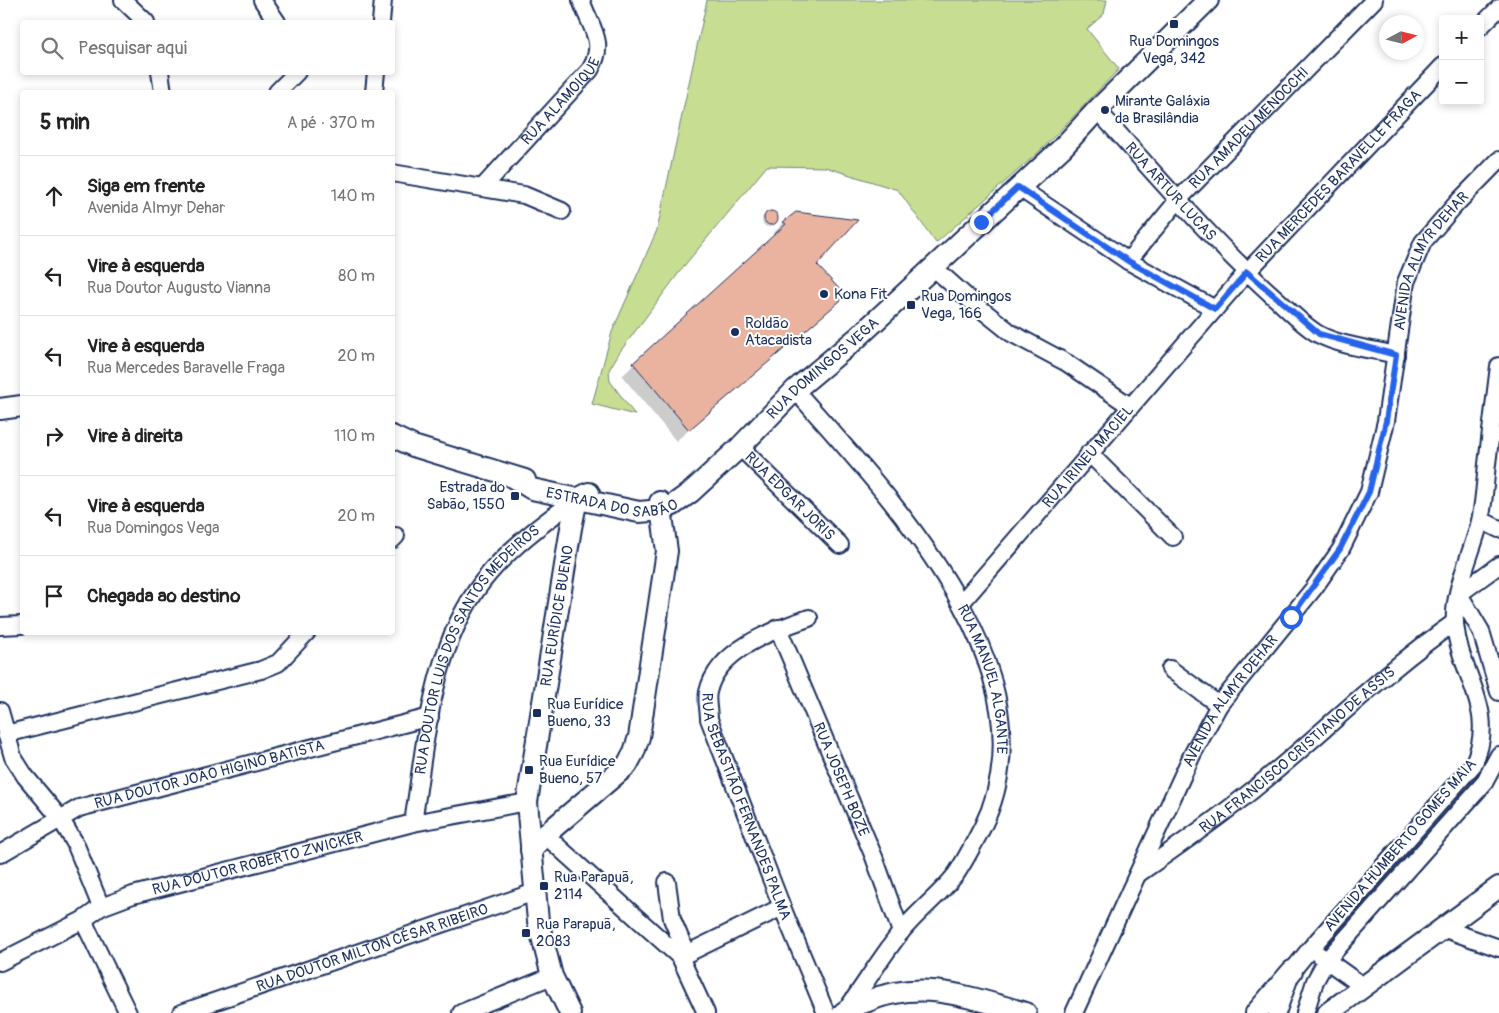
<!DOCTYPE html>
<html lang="pt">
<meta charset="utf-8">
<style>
body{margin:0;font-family:Pangolin,sans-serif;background:#f6f6f6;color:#222}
.controls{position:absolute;right:15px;top:15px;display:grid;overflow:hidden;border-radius:5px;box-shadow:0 2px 8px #0003}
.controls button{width:45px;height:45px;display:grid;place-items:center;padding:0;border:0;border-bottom:1px solid #e0e0e0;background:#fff;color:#222;font:25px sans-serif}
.compass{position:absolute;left:1379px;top:15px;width:45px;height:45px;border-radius:50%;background:#fff;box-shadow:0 2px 8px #0003;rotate:83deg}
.stop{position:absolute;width:15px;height:15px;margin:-11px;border:4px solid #2563eb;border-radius:50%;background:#fff}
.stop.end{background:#2563eb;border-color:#fff;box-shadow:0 1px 5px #0008}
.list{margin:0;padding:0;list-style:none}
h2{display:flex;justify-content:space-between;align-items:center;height:65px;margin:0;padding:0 20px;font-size:21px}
h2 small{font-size:16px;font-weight:400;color:#767676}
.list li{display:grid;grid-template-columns:32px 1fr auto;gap:15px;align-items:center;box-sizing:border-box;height:80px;padding:0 20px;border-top:1px solid #e0e0e0}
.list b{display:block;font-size:19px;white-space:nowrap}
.list p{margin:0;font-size:16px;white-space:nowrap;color:#767676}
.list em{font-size:16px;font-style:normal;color:#767676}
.icon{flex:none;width:28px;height:28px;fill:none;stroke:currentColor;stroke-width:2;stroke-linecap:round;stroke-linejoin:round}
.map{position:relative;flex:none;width:1499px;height:1013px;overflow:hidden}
.search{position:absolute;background:#fff;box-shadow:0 2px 8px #0003;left:20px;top:20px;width:375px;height:55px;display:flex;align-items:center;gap:12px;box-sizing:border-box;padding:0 18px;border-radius:5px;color:#767676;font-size:19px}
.panel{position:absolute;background:#fff;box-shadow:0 2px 8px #0003;left:20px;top:90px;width:375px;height:545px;border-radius:5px}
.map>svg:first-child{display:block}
.green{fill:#c7dd92;stroke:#718678}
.shadow{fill:#0003}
.building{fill:#e9b39f;stroke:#1b2f5e}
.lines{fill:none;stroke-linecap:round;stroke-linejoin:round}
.minor-casing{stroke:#1b2f5e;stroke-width:20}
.tertiary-casing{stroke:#1b2f5e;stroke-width:24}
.minor{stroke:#fff;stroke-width:16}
.tertiary{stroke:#fff;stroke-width:20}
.route{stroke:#2563eb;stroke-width:6}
.poi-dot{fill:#1b2f5e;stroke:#fff;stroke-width:2}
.labels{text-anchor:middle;stroke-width:4;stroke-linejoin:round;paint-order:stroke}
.poi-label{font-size:15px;fill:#1b2f5e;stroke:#fff;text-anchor:start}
.street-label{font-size:15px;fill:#1b2f5e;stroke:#fff}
</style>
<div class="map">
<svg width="1499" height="1013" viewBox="0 0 1499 1013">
<rect width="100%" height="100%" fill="#fff"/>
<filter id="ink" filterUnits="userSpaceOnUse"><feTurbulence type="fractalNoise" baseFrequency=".02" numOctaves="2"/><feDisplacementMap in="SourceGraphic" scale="10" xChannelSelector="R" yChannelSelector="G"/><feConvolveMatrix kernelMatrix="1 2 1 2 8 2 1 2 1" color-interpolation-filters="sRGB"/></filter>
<g filter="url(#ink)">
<path class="green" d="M 707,0 L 1107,0 L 1104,14 L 1087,29 L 1119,69 L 1041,150 L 936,243 L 898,190 L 825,167 L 767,166 L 684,266 L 619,353 L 609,370 L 610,381 L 635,415 L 592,404 L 612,332 L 657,230 Z"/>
<g class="shadow">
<path d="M 797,213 L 816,265 L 839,301 L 676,441 L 622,376 L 774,236 L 772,235 L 783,223 Z"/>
<circle cx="769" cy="220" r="7"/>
</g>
<g class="building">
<circle cx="771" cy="218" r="7"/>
<path d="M 796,212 L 858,220 L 817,265 L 844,294 L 840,301 L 689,430 L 633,363 L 786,224 L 783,222 Z"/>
</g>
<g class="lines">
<defs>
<g id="minor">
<path d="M 123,0 L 146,22"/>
<path d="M 262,0 L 277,22"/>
<path d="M 381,22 L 383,0"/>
<path d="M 1480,27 L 1499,8"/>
<path d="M 160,72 L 163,92"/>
<path d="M 277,92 L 297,72"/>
<path d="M 374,92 L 376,72"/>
<path id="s1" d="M 1097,110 C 1154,172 1209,238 1272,295 C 1287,308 1301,324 1318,334 C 1340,346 1371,349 1396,355"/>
<path d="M 392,173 L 524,195 L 562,211"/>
<path id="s2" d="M 483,187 L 590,70 C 607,42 590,27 581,0"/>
<path d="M 1018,187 L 1128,261 L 1215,309"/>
<path id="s3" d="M 1128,261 L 1179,199 L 1374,0"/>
<path d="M 933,267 L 971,301 L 1011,333 L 1067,363 L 1130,406"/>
<path id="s4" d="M 795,390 C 890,498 1060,672 982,828 C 974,843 965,861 956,874 C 940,895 918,911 901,932 C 882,956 865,984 847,1009"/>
<path id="s5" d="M 740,447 L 840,545"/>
<path d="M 1089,453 L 1173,537"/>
<path d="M 1481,520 L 1499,529"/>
<path d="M 392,540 L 396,536"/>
<path d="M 1499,565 L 1459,594 L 1481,631 L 1499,692"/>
<path id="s6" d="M 961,603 L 1247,272 L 1443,66"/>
<path id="s7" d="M 809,618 C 773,630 717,650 708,692 C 706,700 709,711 709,719 L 782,907 L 826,1013"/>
<path d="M 0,626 L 22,625"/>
<path id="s8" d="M 778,628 L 874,857 L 901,932"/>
<path d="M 1170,669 L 1219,705"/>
<path d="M 0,711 L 13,757 L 25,776 L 60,818 L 75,843 L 101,907"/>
<path d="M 6,734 L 261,670 L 278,663 L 307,632"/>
<path id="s9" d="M 413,823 C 426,741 431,649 483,581 C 508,549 544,522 577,499"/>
<path d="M 545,835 L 680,957 L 706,1013"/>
<path id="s10" d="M 0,854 L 79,808 L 430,717"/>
<path id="s11" d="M 1138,874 C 1177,847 1217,819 1254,789 C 1322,734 1383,672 1455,622"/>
<path d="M 667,882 L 672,919 L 686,952"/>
<path d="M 83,920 L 128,1013"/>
<path d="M 1445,929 L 1499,948"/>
<path d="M 1319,955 L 1364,987"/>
<path d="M 680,957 L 782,907"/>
<path id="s12" d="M 0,962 L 83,920 L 101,907 L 133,895 L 413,823 L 527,802"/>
<path id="s13" d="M 181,1013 L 535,892"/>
<path d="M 461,1013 L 552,976"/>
<path id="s14" d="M 1074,1013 L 1192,755 L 1219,705 L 1314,588 L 1341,549 L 1369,492 L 1386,421 L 1406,282 L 1423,242 L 1457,203 L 1499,160"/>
<path d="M 1277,1013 L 1292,971 L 1310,949 L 1473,765 C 1499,710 1460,677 1455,624 C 1452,593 1473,551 1480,521 C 1484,503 1485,483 1487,464 C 1491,431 1495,399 1499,366"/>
<path d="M 1305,1013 L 1315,981 L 1326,961 L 1484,783 L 1499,755"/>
</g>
<g id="tertiary">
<path d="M 0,409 L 22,406"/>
<path d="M 392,436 L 413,446 L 525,480"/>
<path id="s15" d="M 512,477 L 532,489 L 639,512 L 662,510 L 673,505 L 691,492 L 740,447 L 795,390 L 856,339 L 1062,148 L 1097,110 L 1208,0"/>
<path d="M 531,850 L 545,835 L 627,765 L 634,752 L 639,737 L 667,551 L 660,502"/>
<path id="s16" d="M 570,1013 L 552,976 L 538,921 L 527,802 L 571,528 L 577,499 L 589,493"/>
<path d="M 843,1013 C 850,1007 859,1004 868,1001 C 924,978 970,998 1026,1013"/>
<path d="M 1256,1013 L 1292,971"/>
<path d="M 1328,1013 L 1499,887"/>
</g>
</defs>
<use href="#minor" class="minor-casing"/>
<use href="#tertiary" class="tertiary-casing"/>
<use href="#minor" class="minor"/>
<use href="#tertiary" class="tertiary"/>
</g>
</g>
<g class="lines" filter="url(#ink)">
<path class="route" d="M 981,222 L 1018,187 L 1128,261 L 1215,309 L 1247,272 L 1319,334 L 1396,355 L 1386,421 L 1369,492 L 1340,549 L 1291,617"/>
</g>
<g class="poi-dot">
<rect x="1169" y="19" width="10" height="10" rx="2.5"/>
<circle cx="1105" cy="110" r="5"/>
<circle cx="824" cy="294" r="5"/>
<rect x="906" y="300" width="10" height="10" rx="2.5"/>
<circle cx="735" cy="332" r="5"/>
<rect x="510" y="491" width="10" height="10" rx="2.5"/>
<rect x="532" y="708" width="10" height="10" rx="2.5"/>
<rect x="524" y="765" width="10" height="10" rx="2.5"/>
<rect x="539" y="881" width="10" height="10" rx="2.5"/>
<rect x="521" y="928" width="10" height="10" rx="2.5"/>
</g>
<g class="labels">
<g class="poi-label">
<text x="1174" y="46" text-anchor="middle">Rua Domingos<tspan x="1174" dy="17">Vega, 342</tspan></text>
<text x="1115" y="106">Mirante Galáxia<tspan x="1115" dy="17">da Brasilândia</tspan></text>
<text x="834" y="299">Kona Fit</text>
<text x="921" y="301">Rua Domingos<tspan x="921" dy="17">Vega, 166</tspan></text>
<text x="745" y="328">Roldão<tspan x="745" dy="17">Atacadista</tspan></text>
<text x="505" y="492" text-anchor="end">Estrada do<tspan x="505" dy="17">Sabão, 1550</tspan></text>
<text x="547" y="709">Rua Eurídice<tspan x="547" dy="17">Bueno, 33</tspan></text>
<text x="539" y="766">Rua Eurídice<tspan x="539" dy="17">Bueno, 57</tspan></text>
<text x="554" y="882">Rua Parapuã,<tspan x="554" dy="17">2114</tspan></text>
<text x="536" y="929">Rua Parapuã,<tspan x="536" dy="17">2083</tspan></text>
</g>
<g class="street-label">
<text dy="5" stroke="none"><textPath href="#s2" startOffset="116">RUA ALAMOIQUE</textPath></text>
<text dy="5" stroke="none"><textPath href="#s3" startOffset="180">RUA AMADEU MENOCCHI</textPath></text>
<text dy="5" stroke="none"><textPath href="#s6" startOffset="570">RUA MERCEDES BARAVELLE FRAGA</textPath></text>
<text dy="5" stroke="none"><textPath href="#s1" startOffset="110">RUA ARTUR LUCAS</textPath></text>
<text dy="5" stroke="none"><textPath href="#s14" startOffset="845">AVENIDA ALMYR DEHAR</textPath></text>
<text dy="5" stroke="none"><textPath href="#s15" startOffset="371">RUA DOMINGOS VEGA</textPath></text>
<text dy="5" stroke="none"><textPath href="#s6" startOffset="194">RUA IRINEU MACIEL</textPath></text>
<text dy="5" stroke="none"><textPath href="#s5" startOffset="70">RUA EDGAR JORIS</textPath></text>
<text dy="5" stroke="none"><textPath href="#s15" startOffset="105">ESTRADA DO SABÃO</textPath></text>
<text dy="5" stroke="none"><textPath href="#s16" startOffset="406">RUA EURÍDICE BUENO</textPath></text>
<text dy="5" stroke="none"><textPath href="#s9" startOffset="190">RUA DOUTOR LUIS DOS SANTOS MEDEIROS</textPath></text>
<text dy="5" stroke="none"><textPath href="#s4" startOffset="351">RUA MANUEL ALGANTE</textPath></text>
<text dy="5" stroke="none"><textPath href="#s14" startOffset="350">AVENIDA ALMYR DEHAR</textPath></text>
<text dy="5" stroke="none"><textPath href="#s11" startOffset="202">RUA FRANCISCO CRISTIANO DE ASSIS</textPath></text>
<text dy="5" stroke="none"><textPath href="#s10" startOffset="226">RUA DOUTOR JOÃO HIGINO BATISTA</textPath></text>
<text dy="5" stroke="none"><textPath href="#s8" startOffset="164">RUA JOSEPH BOZE</textPath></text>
<text dy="5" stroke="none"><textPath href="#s7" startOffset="252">RUA SEBASTIÃO FERNANDES PALMA</textPath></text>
<text transform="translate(1400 845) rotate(-49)" y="5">AVENIDA HUMBERTO GOMES MAIA</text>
<text dy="5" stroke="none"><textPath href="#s12" startOffset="278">RUA DOUTOR ROBERTO ZWICKER</textPath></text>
<text dy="5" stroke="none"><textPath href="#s13" startOffset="202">RUA DOUTOR MILTON CÉSAR RIBEIRO</textPath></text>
</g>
</g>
</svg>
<div class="controls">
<button>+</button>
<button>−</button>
</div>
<svg class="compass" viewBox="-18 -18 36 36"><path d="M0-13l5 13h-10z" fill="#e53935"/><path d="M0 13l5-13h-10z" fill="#767676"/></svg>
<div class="stop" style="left:1291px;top:617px"></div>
<div class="stop end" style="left:981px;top:222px"></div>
<div class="search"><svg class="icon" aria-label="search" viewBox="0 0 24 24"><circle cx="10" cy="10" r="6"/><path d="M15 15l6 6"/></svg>Pesquisar aqui</div>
<section class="panel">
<h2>5 min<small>A pé · 370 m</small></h2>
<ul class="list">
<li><svg class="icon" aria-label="ahead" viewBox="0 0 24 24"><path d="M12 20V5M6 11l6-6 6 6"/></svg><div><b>Siga em frente</b><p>Avenida Almyr Dehar</p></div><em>140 m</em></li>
<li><svg class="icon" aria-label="left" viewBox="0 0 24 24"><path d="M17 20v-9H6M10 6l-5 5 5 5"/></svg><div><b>Vire à esquerda</b><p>Rua Doutor Augusto Vianna</p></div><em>80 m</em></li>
<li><svg class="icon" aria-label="left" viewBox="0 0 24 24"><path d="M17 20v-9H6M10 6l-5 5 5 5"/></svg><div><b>Vire à esquerda</b><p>Rua Mercedes Baravelle Fraga</p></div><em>20 m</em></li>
<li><svg class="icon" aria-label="right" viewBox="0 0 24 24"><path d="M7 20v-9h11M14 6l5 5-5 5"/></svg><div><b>Vire à direita</b></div><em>110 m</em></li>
<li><svg class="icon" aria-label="left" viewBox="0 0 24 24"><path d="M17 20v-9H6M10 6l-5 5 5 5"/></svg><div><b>Vire à esquerda</b><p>Rua Domingos Vega</p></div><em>20 m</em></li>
<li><svg class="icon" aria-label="arrive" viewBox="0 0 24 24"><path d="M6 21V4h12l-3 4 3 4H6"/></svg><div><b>Chegada ao destino</b></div></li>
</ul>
</section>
</div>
